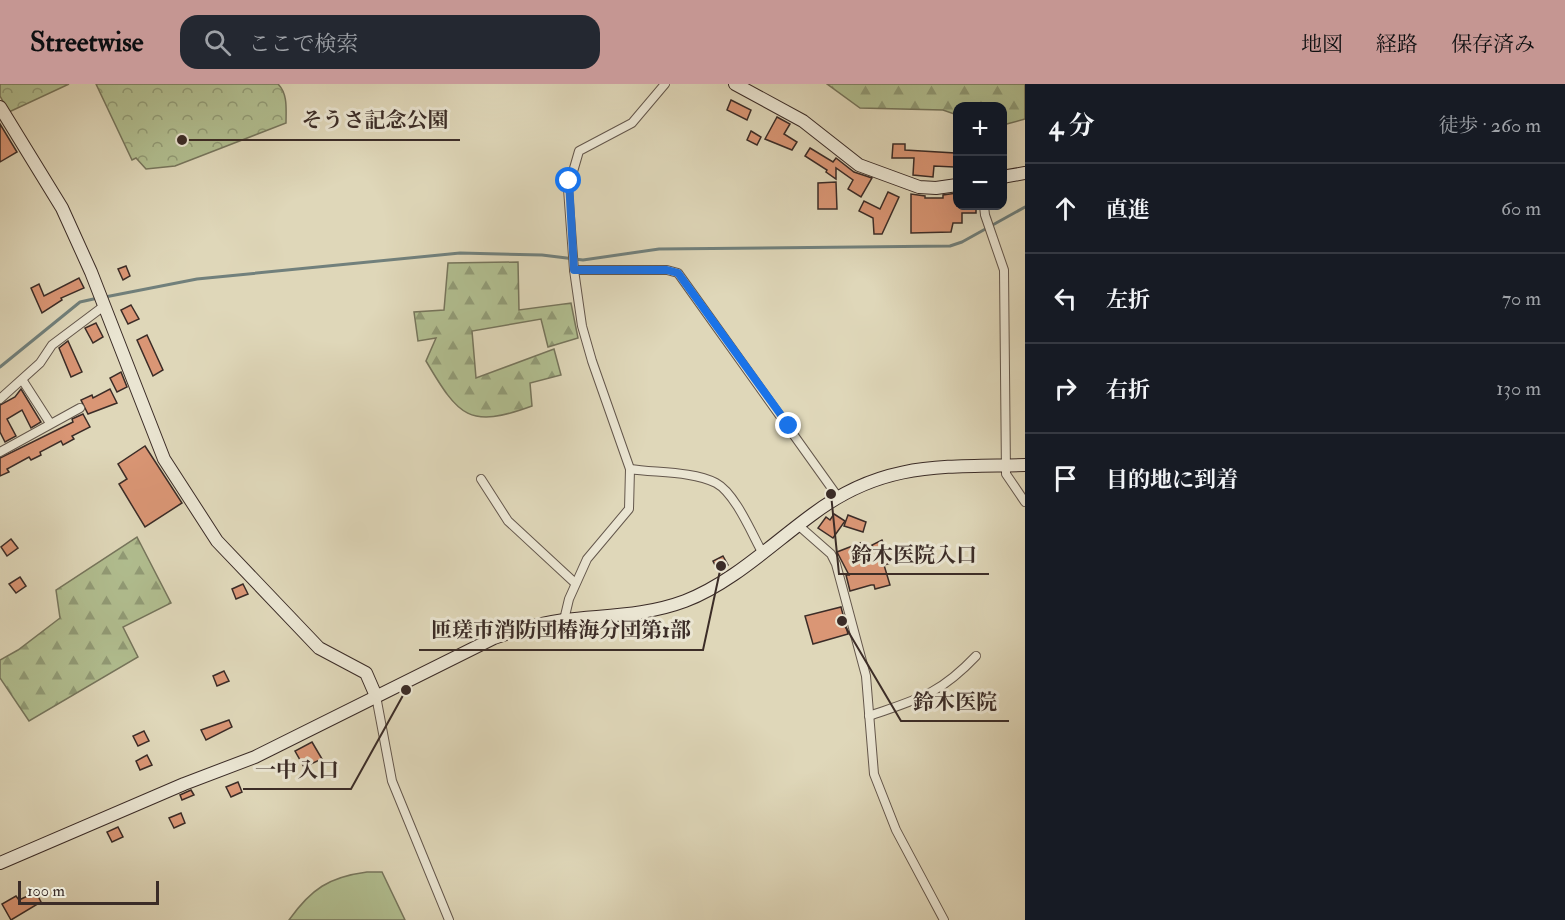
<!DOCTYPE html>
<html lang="ja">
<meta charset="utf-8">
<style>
body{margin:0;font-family:"IM FELL Double Pica","Noto Serif JP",serif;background:#242831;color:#f1f3f6}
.controls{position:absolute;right:18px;top:18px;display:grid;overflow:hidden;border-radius:12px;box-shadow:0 6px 24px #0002}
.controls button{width:54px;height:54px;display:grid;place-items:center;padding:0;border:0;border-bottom:2px solid #363941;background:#171b24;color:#f1f3f6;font:30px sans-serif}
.scale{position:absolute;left:18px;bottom:15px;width:141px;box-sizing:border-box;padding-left:6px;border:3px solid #3b2c27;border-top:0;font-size:16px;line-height:21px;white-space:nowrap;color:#3b2c27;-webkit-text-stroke:4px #eae5d2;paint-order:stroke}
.stop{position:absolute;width:18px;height:18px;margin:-14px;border:4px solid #1a73e8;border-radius:50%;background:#fff}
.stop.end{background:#1a73e8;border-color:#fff;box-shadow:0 2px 6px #0008}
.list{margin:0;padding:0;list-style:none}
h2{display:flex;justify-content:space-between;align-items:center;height:78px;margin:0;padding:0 24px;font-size:26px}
h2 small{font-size:20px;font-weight:400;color:#9ea1a6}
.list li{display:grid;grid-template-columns:39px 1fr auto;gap:18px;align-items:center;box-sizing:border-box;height:90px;padding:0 24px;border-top:2px solid #363941}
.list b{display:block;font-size:22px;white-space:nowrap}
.list em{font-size:20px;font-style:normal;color:#9ea1a6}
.icon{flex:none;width:33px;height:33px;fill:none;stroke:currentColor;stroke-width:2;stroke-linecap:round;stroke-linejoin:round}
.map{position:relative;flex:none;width:1025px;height:836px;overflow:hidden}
header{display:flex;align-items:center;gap:36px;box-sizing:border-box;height:84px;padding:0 30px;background:#c59692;color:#111}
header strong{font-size:28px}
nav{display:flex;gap:33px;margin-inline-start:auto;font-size:21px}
.search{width:420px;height:54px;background:#242831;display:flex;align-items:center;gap:15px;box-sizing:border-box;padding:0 21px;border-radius:18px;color:#9ea1a6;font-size:22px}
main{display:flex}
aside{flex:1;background:#171b24}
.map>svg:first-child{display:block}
.green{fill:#b1be90;stroke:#76755c;stroke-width:1.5}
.forest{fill:url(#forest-firs);stroke:#76755c;stroke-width:1.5}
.park{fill:url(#park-crowns);stroke:#76755c;stroke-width:1.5}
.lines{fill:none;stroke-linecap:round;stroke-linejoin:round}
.stream{stroke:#71807c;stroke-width:3}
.building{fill:#da9675;stroke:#3b2c27;stroke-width:1.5}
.street-casing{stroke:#64574c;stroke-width:10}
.secondary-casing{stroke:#3b2c27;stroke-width:14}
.street{stroke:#eae5d2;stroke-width:8}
.secondary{stroke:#eae5d2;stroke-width:12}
.route{stroke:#1a73e8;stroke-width:8}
.leader{fill:none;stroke:#3b2c27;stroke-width:2}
.callout-dot{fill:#3b2c27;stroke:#eae5d2;stroke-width:2}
.callout-label{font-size:21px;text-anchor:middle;font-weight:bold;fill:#3b2c27;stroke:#eae5d2;stroke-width:6;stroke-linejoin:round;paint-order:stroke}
</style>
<header>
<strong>Streetwise</strong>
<div class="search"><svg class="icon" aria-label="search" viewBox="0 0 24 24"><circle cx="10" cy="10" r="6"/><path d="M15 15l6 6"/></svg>ここで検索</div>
<nav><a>地図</a><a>経路</a><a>保存済み</a></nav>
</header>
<main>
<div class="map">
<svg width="1025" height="836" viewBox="0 0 1025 836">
<defs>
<pattern id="forest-firs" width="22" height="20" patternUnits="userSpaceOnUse" patternTransform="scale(1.5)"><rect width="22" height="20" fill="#b1be90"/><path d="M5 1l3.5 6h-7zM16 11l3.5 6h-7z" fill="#919b76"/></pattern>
<pattern id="park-crowns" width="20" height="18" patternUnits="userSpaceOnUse" patternTransform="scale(1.5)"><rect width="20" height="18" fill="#b1be90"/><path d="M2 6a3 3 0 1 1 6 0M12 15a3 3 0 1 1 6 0" fill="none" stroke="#919b76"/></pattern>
</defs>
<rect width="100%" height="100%" fill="#dfd7b9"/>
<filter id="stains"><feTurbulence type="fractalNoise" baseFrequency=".00333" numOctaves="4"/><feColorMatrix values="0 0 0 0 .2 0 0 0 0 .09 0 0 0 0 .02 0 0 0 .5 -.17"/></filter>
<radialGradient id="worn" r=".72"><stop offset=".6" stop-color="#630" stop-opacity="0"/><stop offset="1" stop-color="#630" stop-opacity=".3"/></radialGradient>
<path class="green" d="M 367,788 L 382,788 L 405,836 L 289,836 C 311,805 329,793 367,788 Z"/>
<g class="forest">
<path d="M 827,0 L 1025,0 L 1025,35 L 1003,41 L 1002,22 L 957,22 L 957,31 L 943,26 L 860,24 Z"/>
<path d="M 518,178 L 519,226 L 571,219 L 578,254 L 548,263 L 541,235 L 472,247 L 476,294 L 554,265 L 561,291 L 530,299 L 532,322 C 469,345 459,333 426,277 L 436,254 L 418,257 L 414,228 L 444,226 L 448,179 Z"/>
<path d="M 137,453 L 171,519 L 123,543 L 138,573 L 29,637 L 0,594 L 0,576 L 18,566 L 60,534 L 56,506 Z"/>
</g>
<g class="park">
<path d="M 0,0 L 69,0 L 9,28 L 0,12 Z"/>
<path d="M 96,0 L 278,0 C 288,10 286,25 286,39 L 175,82 L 146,85 L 136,74 L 132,76 Z"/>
</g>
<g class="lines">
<g class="stream">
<path d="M 105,213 L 197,195 L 460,169 L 542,171 L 583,176 L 659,165 L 950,162 L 962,158 L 1025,123"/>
<path d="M 0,283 L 80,218 L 98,214"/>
</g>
</g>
<g class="building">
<path d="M 731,16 L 751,26 L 747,36 L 727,26 Z"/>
<path d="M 777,33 L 790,40 L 784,50 L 797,58 L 792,66 L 765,55 Z"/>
<path d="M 0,40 L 17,68 L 0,78 Z"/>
<path d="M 751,47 L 761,53 L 757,61 L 747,56 Z"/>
<path d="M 893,60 L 905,60 L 905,66 L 955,69 L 954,83 L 934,82 L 933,93 L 913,91 L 914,74 L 892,74 Z"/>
<path d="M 810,64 L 833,78 L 836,74 L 854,88 L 872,94 L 861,113 L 848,105 L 853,96 L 836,84 L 836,95 L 826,88 L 827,86 L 805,72 Z"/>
<path d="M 836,98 L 837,125 L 818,125 L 818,99 Z"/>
<path d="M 888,108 L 899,113 L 882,150 L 874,150 L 873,134 L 859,127 L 864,117 L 880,125 Z"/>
<path d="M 957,109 L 957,122 L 976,122 L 976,129 L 962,129 L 962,139 L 953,139 L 951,148 L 911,149 L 911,110 L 925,112 L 925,114 L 943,114 L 943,111 Z"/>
<path d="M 126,182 L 130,192 L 123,196 L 118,185 Z"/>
<path d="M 79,194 L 84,204 L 61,214 L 62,216 L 42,229 L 31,204 L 39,200 L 44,212 Z"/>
<path d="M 131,221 L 139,235 L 128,240 L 121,226 Z"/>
<path d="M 96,239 L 103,253 L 93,259 L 85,244 Z"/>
<path d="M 147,251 L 163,286 L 153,292 L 137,256 Z"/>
<path d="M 68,257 L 82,288 L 71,293 L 59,264 Z"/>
<path d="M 121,288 L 127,303 L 117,308 L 110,294 Z"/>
<path d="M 21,305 L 41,338 L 31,344 L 22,326 L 7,335 L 16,352 L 5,358 L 0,348 L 0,321 L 15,313 Z"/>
<path d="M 110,305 L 117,319 L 88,330 L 81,316 L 92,311 L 93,314 Z"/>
<path d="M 83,330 L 90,343 L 72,352 L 74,355 L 63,361 L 61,357 L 40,368 L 41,371 L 31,376 L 29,373 L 7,385 L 9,388 L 0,392 L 0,374 L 73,338 L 72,335 Z"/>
<path d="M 145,362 L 182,419 L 145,443 L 119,400 L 127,395 L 118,380 Z"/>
<path d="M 834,430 L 845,437 L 833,454 L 818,444 L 826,433 L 830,436 Z"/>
<path d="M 848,431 L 866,438 L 863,448 L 844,442 Z"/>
<path d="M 11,455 L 18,464 L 7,472 L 1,463 Z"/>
<path d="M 882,456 L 891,479 L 884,481 L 890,501 L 875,505 L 874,501 L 871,501 L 850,507 L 846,491 L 849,491 L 837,468 L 860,459 L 853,481 L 878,472 L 872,461 Z"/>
<path d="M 723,472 L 728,481 L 718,487 L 713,477 Z"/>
<path d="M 20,493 L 26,502 L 16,509 L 9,500 Z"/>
<path d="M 243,500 L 248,510 L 236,515 L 232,505 Z"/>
<path d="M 841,523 L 848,550 L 813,560 L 805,532 Z"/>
<path d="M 224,587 L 229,597 L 217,602 L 213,592 Z"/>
<path d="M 229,636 L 232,643 L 206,656 L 201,646 Z"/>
<path d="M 144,647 L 149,657 L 138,662 L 133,652 Z"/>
<path d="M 312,658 L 322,675 L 304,683 L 295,667 Z"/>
<path d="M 147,671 L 152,681 L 140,686 L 136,677 Z"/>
<path d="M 238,698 L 242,708 L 231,713 L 226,703 Z"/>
<path d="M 191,706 L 194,711 L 182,716 L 180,711 Z"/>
<path d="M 181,729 L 185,739 L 174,744 L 169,734 Z"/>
<path d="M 118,743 L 123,753 L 112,758 L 107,748 Z"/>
<path d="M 36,808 L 41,818 L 11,836 L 2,820 L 16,812 L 19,816 Z"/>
</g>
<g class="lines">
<defs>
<g id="street">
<path d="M 984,122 L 985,131 L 1004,186 L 1006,390 L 1025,418"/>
<path d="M 574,186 L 667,186 L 678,189 L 838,413"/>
<path d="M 23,297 L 50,339"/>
<path d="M 0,315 L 40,279 L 52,261 L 104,222"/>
<path d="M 0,368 L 80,324"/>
<path d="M 630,385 C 656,389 692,387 716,399 C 735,409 752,450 762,468"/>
<path d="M 481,395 L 508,437 L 575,499"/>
<path d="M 798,441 L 831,470 L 836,480 L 866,592 L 874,690 L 896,746 L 944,836"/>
<path d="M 564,536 L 569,515 L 587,475 L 629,425 L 630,385 L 592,277 L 582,242 L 574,186 L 568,105 L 579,67 L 632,39 L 665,0"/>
<path d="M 376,612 L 392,697 L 449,836"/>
<path d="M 869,632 C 918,615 939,611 976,572"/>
</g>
<g id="secondary">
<path d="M 735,0 L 803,37 L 859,81 L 919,103 L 936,104 L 957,101"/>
<path d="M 0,23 L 62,124 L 91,188 L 164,375 L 217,457 L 319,564 L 366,589 L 376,612"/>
<path d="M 1002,93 L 1025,89"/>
<path d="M 0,779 L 184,700 L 255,673 L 494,554 C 517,546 540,539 564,536 C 606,531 645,532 685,517 C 732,499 773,459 813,430 C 883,377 942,383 1025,381"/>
</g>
</defs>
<use href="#street" class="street-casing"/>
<use href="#secondary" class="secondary-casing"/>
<use href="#street" class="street"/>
<use href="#secondary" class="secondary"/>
</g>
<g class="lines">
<path class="route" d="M 569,97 L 574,186 L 667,186 L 678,189 L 789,342"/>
</g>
<path class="leader" d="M182 56L289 56H460M831 410L839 490H989M721 482L703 566H419M842 537L901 637H1009M406 606L351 705H243"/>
<g class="callout-dot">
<circle cx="182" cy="56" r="6"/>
<circle cx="831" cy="410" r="6"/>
<circle cx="721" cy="482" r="6"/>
<circle cx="842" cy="537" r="6"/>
<circle cx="406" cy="606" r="6"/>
</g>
<g class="callout-label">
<text x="375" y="43">そうさ記念公園</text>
<text x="914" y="478">鈴木医院入口</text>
<text x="561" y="553">匝瑳市消防団椿海分団第1部</text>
<text x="955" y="625">鈴木医院</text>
<text x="297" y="693">一中入口</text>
</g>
<rect width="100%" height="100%" filter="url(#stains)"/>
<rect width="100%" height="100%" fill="url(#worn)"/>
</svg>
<div class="controls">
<button>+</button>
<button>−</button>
</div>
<div class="scale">100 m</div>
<div class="stop" style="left:569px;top:97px"></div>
<div class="stop end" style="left:789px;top:342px"></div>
</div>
<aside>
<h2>4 分<small>徒歩 · 260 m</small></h2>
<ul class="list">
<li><svg class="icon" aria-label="ahead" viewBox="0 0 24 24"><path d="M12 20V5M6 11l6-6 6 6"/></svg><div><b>直進</b></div><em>60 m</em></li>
<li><svg class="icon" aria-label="left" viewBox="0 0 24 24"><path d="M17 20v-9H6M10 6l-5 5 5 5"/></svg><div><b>左折</b></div><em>70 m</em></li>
<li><svg class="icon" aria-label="right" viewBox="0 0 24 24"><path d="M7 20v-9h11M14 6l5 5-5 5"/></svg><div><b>右折</b></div><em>130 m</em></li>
<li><svg class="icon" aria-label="arrive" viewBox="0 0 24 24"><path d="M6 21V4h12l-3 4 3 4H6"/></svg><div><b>目的地に到着</b></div></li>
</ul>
</aside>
</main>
